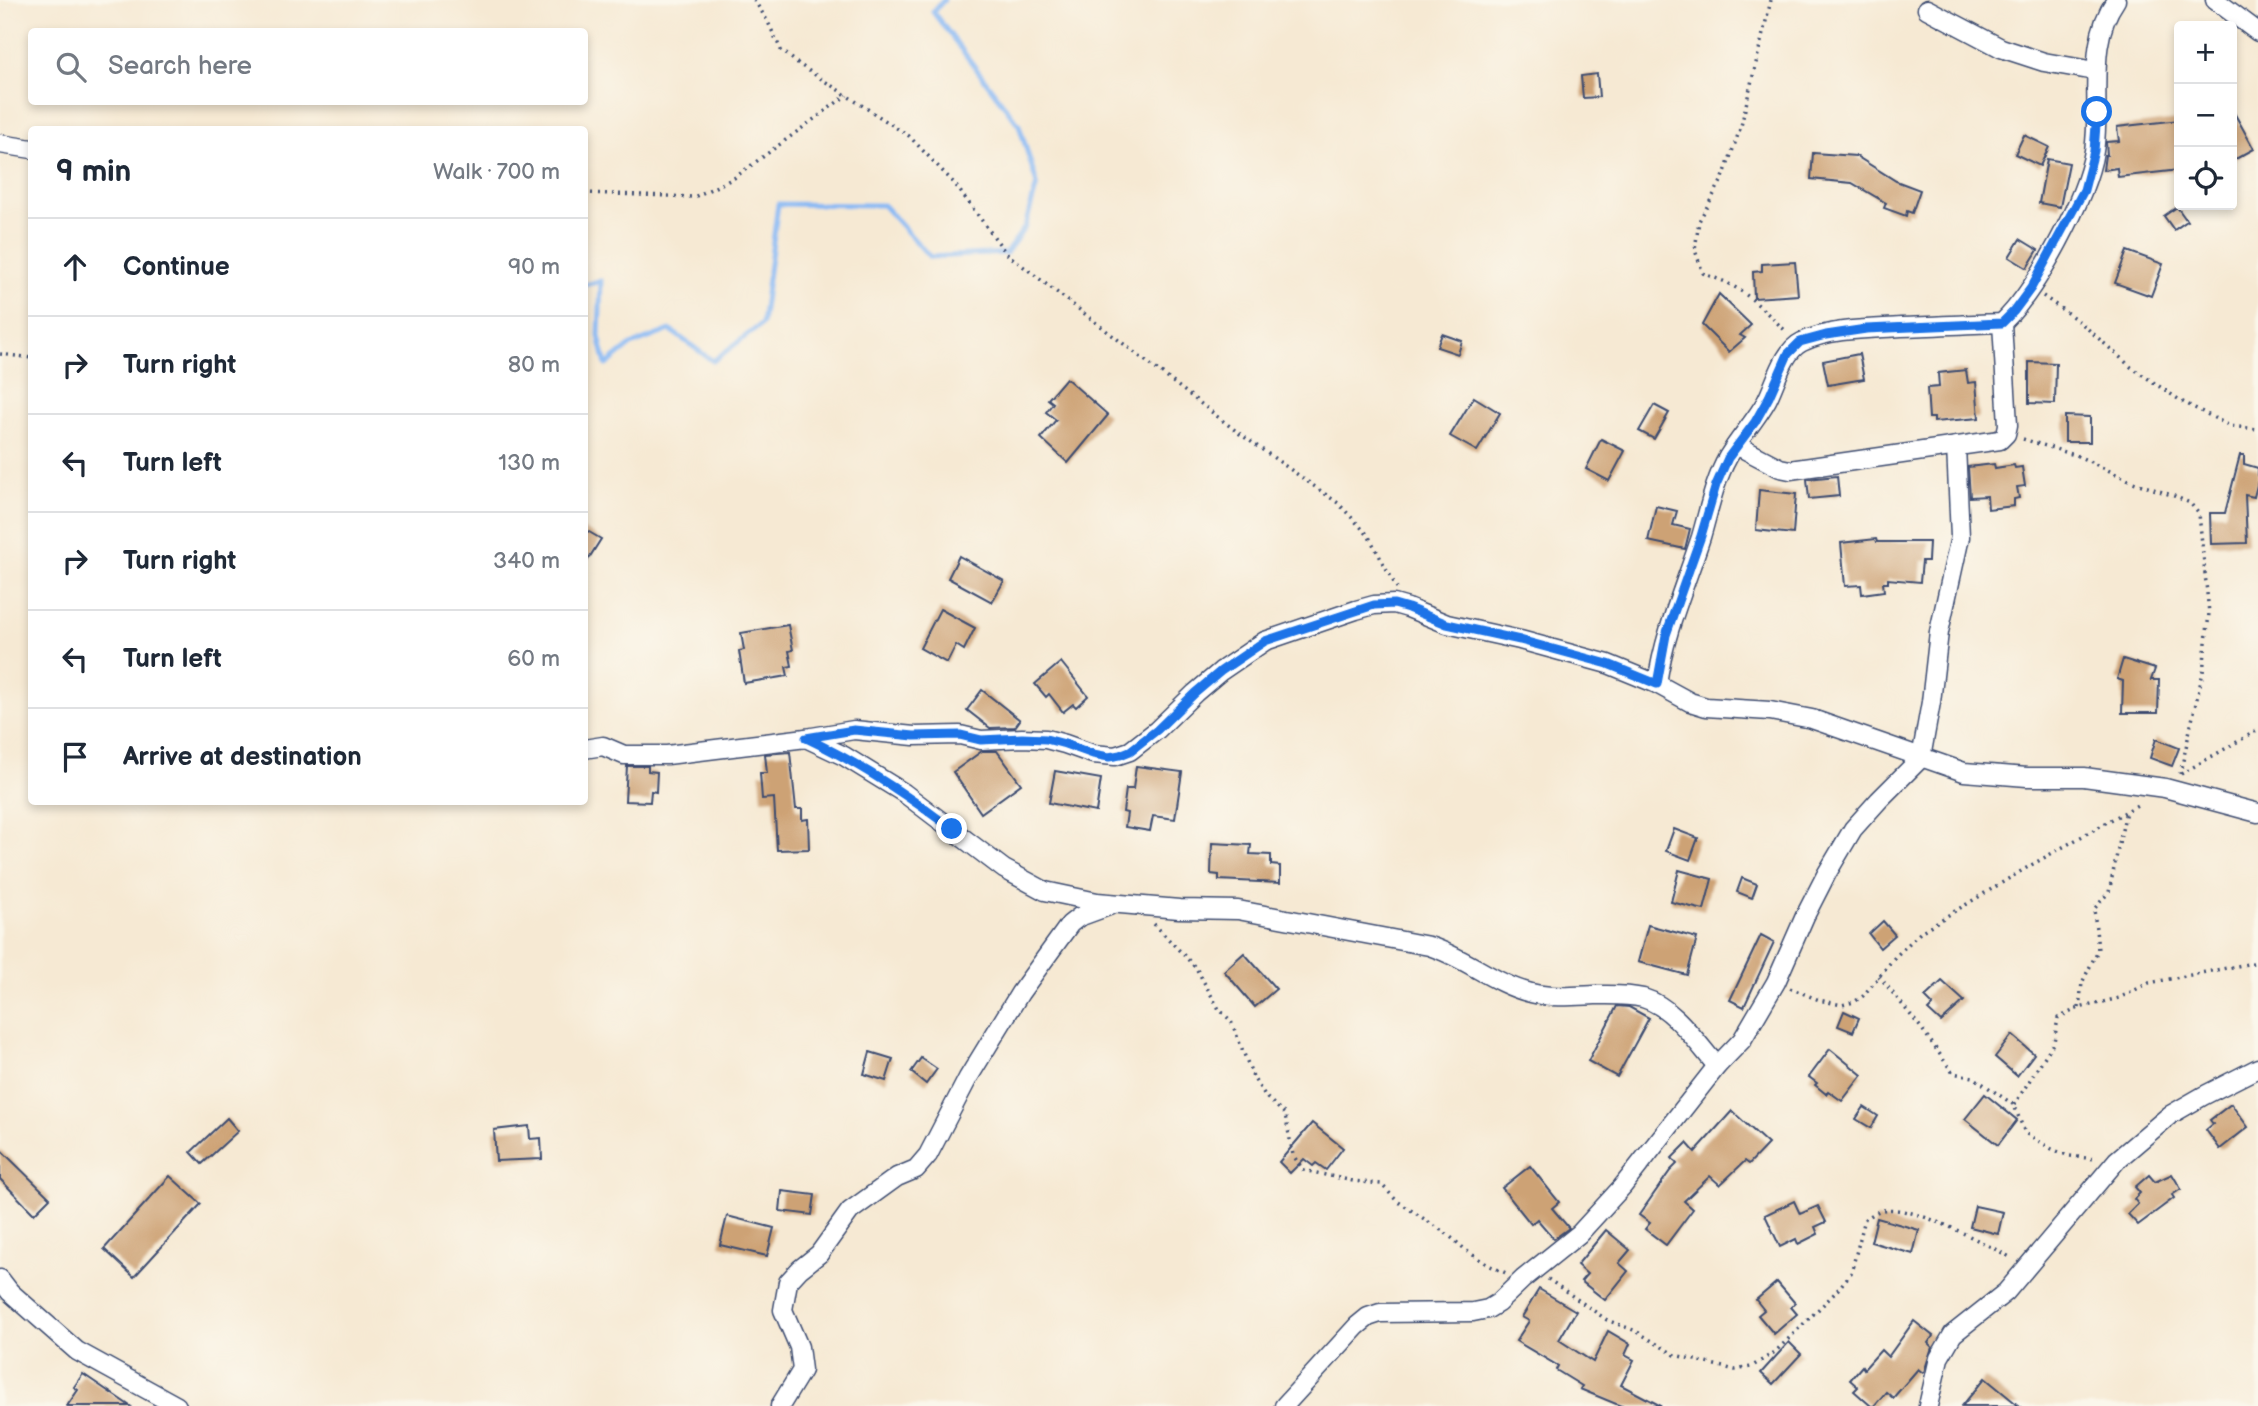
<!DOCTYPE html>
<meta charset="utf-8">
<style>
body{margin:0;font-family:"Balsamiq Sans",sans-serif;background:#f2f2f3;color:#1f2937}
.controls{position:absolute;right:21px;top:21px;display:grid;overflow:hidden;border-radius:7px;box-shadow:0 4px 10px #0003}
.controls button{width:63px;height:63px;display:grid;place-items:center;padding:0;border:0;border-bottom:2px solid #e0e1e3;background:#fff;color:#1f2937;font:35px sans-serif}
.stop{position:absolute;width:21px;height:21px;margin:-16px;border:5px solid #1a73e8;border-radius:50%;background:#fff}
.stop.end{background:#1a73e8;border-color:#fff;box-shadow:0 2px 7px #0008}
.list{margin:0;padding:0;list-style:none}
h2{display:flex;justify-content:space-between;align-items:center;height:91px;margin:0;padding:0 28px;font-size:30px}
h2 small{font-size:23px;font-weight:400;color:#747a83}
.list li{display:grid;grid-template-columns:46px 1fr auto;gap:21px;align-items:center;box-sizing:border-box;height:98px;padding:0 28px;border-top:2px solid #e0e1e3}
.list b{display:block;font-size:26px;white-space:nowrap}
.list em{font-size:23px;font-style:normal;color:#747a83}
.icon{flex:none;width:38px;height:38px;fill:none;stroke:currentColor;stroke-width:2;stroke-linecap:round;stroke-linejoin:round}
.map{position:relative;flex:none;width:2258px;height:1406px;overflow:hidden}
.search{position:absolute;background:#fff;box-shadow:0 4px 10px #0003;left:28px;top:28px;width:560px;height:77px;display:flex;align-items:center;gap:18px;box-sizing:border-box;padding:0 24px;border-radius:7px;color:#747a83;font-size:26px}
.panel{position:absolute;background:#fff;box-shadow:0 4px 10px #0003;left:28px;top:126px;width:560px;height:679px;border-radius:7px}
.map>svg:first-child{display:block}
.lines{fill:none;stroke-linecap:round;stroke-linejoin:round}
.stream{stroke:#89b9f4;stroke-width:5}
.building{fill:#cda275}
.street-casing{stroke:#3c4b70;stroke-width:21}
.path{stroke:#3c4b70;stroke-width:3.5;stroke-dasharray:2 5;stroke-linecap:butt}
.street{stroke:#fff;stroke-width:18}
.route{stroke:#1a73e8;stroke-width:9}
</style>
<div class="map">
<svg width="2258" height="1406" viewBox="0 0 2258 1406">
<rect width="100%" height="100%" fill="#fbf7ec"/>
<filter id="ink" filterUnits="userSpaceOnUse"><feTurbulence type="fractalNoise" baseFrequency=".0143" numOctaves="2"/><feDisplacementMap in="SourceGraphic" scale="14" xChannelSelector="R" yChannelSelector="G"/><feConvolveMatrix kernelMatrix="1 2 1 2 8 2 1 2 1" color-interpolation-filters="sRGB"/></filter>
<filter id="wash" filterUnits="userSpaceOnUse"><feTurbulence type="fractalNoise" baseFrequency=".00686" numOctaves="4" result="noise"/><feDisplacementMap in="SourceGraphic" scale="28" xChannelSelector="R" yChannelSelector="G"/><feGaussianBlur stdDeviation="1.57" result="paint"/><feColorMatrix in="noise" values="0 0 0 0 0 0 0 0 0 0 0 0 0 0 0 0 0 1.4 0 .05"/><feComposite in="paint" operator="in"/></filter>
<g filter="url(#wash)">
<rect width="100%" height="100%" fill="#f6e9d3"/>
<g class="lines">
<path class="stream" d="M 584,285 L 601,281 L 599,336 L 606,365 L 631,345 L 670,330 L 713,361 L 762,324 L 778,204 L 883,205 L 930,257 L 1006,253 L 1025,227 L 1037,184 L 1019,125 L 933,12 L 944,0"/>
</g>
<g id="blocks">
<g class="building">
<path d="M 1597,74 L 1599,97 L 1583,98 L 1581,76 Z"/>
<path d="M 2232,109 L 2254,149 L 2232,161 Z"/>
<path d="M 2179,120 L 2179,170 L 2118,177 L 2117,168 L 2103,170 L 2105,155 L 2107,155 L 2106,142 L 2119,141 L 2117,127 Z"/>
<path d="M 2024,135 L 2049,147 L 2040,166 L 2015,154 Z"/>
<path d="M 1813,153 L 1856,156 L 1896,181 L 1920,190 L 1912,213 L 1907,211 L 1906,216 L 1884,208 L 1886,203 L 1852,183 L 1811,179 Z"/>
<path d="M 2047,159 L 2069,163 L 2060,207 L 2039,203 Z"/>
<path d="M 2177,207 L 2187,221 L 2174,230 L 2164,216 Z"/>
<path d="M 2020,239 L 2038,250 L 2027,268 L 2009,257 Z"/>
<path d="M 2127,251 L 2163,264 L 2151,296 L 2115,283 Z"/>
<path d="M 1795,262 L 1798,295 L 1754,298 L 1753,272 L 1762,271 L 1762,264 Z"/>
<path d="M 1719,294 L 1751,325 L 1740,335 L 1745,338 L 1729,352 L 1702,325 Z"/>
<path d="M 1442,334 L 1462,341 L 1458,354 L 1437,347 Z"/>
<path d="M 1859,354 L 1864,379 L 1828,385 L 1823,361 Z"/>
<path d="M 2029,362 L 2056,363 L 2055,404 L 2029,403 Z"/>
<path d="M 1966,370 L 1968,383 L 1976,382 L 1979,418 L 1934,422 L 1934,418 L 1929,418 L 1927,388 L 1939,387 L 1938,373 Z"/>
<path d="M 1066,378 L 1108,415 L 1068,463 L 1041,438 L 1056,420 L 1046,412 L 1053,403 L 1048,399 Z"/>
<path d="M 1474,397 L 1500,413 L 1477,451 L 1450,436 Z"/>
<path d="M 1654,405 L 1669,413 L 1654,439 L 1639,431 Z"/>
<path d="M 2065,416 L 2090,417 L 2090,442 L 2065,442 Z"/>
<path d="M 1601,439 L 1625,451 L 1609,481 L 1586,469 Z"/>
<path d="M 2240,455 L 2244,455 L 2244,464 L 2258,468 L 2258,481 L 2254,497 L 2245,495 L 2247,543 L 2211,544 L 2210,513 L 2225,513 Z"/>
<path d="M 1994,464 L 1995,468 L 2014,465 L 2015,468 L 2022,467 L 2025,486 L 2017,487 L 2019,498 L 2014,499 L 2014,506 L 1988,509 L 1987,496 L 1970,497 L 1968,467 Z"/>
<path d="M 1837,476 L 1839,496 L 1809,499 L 1807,479 Z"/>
<path d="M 1759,490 L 1796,494 L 1793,534 L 1756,530 Z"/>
<path d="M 1656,506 L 1677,511 L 1673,525 L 1690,529 L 1685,549 L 1648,541 Z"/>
<path d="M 584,529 L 601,539 L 584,566 Z"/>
<path d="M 1876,539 L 1877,542 L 1929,542 L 1928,561 L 1922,561 L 1920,582 L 1888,579 L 1888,583 L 1883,583 L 1884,591 L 1862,594 L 1861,585 L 1845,586 L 1841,543 Z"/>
<path d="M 959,556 L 1004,581 L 992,602 L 948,578 Z"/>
<path d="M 940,609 L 975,628 L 964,650 L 956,645 L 947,663 L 920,648 Z"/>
<path d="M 788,625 L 793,650 L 789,651 L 792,666 L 786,667 L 788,676 L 744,683 L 739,651 L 744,650 L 741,633 Z"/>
<path d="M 2123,659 L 2155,669 L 2151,680 L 2159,680 L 2158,713 L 2122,713 L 2123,681 L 2117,679 Z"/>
<path d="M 1061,662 L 1088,696 L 1076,707 L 1073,704 L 1063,712 L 1049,694 L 1046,697 L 1035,684 Z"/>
<path d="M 982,690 L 1020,720 L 1015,727 L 990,728 L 967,710 Z"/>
<path d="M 2156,739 L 2179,748 L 2172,766 L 2150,758 Z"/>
<path d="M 982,751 L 997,751 L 1021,784 L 981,813 L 953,772 Z"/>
<path d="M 790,752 L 796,809 L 802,809 L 802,820 L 808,819 L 809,849 L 777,850 L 774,798 L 762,799 L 760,773 L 767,773 L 765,754 Z"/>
<path d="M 627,766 L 648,766 L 648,771 L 657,772 L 656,792 L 651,791 L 650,802 L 625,801 Z"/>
<path d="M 1136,766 L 1182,772 L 1175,819 L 1153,816 L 1150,831 L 1125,827 L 1127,813 L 1123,812 L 1126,789 L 1133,789 Z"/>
<path d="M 1055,771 L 1101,779 L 1096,812 L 1049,803 Z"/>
<path d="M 1674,829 L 1698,838 L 1690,860 L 1666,851 Z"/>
<path d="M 1212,843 L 1251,845 L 1250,854 L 1271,855 L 1271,865 L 1280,866 L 1280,883 L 1219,880 L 1219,875 L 1211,874 Z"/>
<path d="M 1679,870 L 1712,879 L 1704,910 L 1671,902 Z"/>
<path d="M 1742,878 L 1757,884 L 1752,898 L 1737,892 Z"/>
<path d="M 1883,921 L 1895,935 L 1880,948 L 1869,934 Z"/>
<path d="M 1648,925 L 1697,938 L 1687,975 L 1638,962 Z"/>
<path d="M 1761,935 L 1774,942 L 1744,1007 L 1730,1000 Z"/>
<path d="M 1244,953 L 1276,989 L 1255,1007 L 1224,971 Z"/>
<path d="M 1942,981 L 1964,1001 L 1941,1022 L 1928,1010 L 1933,1005 L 1925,997 Z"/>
<path d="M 1617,1006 L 1629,1007 L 1649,1018 L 1617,1077 L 1588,1061 Z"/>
<path d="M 1844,1011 L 1859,1018 L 1853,1032 L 1838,1026 Z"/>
<path d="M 2012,1035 L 2034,1054 L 2017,1076 L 1995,1057 Z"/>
<path d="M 1830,1049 L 1862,1075 L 1842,1101 L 1828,1091 L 1826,1094 L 1815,1085 L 1817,1083 L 1809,1077 Z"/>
<path d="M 870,1052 L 893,1059 L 886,1081 L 864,1074 Z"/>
<path d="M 921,1058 L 937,1069 L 926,1084 L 911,1072 Z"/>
<path d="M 1985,1094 L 2017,1120 L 1998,1145 L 1965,1119 Z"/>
<path d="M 2231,1104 L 2248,1127 L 2220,1149 L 2206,1130 L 2213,1124 L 2210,1120 Z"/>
<path d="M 1864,1107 L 1878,1116 L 1871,1128 L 1856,1119 Z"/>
<path d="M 1732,1111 L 1768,1144 L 1749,1164 L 1745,1161 L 1720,1185 L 1710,1176 L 1684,1201 L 1693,1209 L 1666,1245 L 1645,1229 L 1650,1223 L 1639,1215 L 1670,1171 L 1677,1164 L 1672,1158 L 1687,1143 L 1695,1152 Z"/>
<path d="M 227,1118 L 238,1131 L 202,1164 L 191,1152 Z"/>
<path d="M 1312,1123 L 1343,1148 L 1326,1170 L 1316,1163 L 1313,1166 L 1304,1159 L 1290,1173 L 1279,1162 Z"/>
<path d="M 529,1126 L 530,1139 L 541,1138 L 542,1159 L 496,1161 L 494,1130 Z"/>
<path d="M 0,1149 L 50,1198 L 34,1214 L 0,1179 Z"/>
<path d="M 1530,1166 L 1559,1202 L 1552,1208 L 1569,1228 L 1554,1239 L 1537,1219 L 1531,1224 L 1502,1188 Z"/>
<path d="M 2172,1174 L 2181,1189 L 2172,1195 L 2174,1198 L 2138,1225 L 2128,1214 L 2138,1204 L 2134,1199 L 2140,1193 L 2135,1187 L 2149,1175 L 2155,1182 Z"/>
<path d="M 170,1176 L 201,1204 L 134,1277 L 104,1249 Z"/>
<path d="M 782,1191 L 815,1195 L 812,1215 L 780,1211 Z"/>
<path d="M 1794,1201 L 1800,1214 L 1818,1206 L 1826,1222 L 1815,1227 L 1818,1234 L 1798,1244 L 1796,1239 L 1780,1247 L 1765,1215 Z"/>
<path d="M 1975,1206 L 2003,1212 L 1998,1234 L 1970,1227 Z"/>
<path d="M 727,1216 L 774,1228 L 767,1256 L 720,1245 Z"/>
<path d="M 1877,1218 L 1919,1230 L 1913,1254 L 1871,1242 Z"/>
<path d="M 1606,1230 L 1630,1250 L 1619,1263 L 1628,1271 L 1605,1300 L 1581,1281 L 1587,1274 L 1577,1265 Z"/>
<path d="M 1777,1282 L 1795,1303 L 1791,1307 L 1797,1314 L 1774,1334 L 1758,1315 L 1764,1310 L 1756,1300 Z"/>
<path d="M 1539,1289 L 1576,1311 L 1559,1340 L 1593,1362 L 1608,1331 L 1630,1344 L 1625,1355 L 1634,1360 L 1621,1385 L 1661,1406 L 1621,1406 L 1580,1389 L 1582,1386 L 1556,1370 L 1558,1366 L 1516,1341 L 1529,1321 L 1522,1317 Z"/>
<path d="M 1914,1321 L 1933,1336 L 1928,1343 L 1932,1347 L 1924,1372 L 1923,1373 L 1918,1369 L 1893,1398 L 1886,1392 L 1874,1406 L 1871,1406 L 1854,1391 L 1858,1387 L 1850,1380 L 1862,1366 L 1864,1369 L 1881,1350 L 1888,1357 Z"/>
<path d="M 1789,1342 L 1801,1354 L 1773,1384 L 1761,1373 Z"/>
<path d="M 83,1374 L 130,1406 L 67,1406 L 78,1390 L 74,1387 Z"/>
<path d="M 1985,1378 L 2019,1406 L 1962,1406 Z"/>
</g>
</g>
</g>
<g filter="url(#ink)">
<use href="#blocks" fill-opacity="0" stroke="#3c4b70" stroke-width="2"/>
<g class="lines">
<defs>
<g id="street">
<path d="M 2215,0 L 2258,32"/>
<path d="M 1927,9 L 2001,48 L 2044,62 L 2095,71"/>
<path d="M 0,144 L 32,149"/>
<path d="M 1736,445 L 1780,468 L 1790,470 L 2000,440 L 2006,434 L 2008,425 L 2002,323"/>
<path d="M 1657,684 C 1664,633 1685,586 1701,537 C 1709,510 1714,482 1728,457 C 1740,437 1756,420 1767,400 C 1776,383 1783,351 1802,342 C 1831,328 1870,329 1901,327 C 1935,326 1968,324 2002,323 C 2036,291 2087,197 2094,151 C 2102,101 2085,44 2116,0"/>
<path d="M 806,738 L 854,730 L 914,736 L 960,735 L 981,740 L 1022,738 L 1046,739 L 1065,744 L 1093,754 L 1115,756 L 1130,751 L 1157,730 L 1195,693 L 1221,671 L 1265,641 L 1356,610 L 1374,605 L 1394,604 L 1408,608 L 1447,624 L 1520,640 L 1608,664 L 1657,684 L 1690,702 L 1706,707 L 1770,711 L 1812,719 L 1964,772 L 2027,777 L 2084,777 L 2165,788 L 2258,813"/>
<path d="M 584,749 L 603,746 L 624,755 L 667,755 L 806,738 L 844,756 L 904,793 L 1004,869 L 1045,891 L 1097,902 L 1179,909 L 1238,910 L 1429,946 C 1465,957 1494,984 1531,993 C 1552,998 1573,996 1595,995 C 1610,995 1627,994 1643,998 C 1674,1007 1697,1043 1717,1066"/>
<path d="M 0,1279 L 10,1292 L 77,1351 L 177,1406"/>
<path d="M 780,1406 L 802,1370 L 799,1347 L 783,1310 L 788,1282 L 800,1269 L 819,1254 L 850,1211 L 897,1177 L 916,1169 L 928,1155 L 968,1078 L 1020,993 L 1070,924 L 1079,917 L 1109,906"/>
<path d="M 1284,1406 L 1357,1326 L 1368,1317 L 1380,1313 L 1473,1312 L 1488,1309 L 1498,1303 L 1523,1279 L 1579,1234 L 1622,1187 L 1717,1066 L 1742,1040 L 1776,982 L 1805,916 L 1827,873 L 1853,829 L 1879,800 L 1921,758 L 1931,702 L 1939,632 L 1960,537 L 1956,446"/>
<path d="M 1928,1406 L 1939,1358 L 1953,1334 L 2006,1292 L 2117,1160 L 2170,1115 L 2203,1096 L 2258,1068"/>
</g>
</defs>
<use href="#street" class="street-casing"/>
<g class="path">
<path d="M 754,0 L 767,20 L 781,50 L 800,65 L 909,136 L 954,183 L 1006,253 L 1240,434 L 1338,503 L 1368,535 L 1397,588"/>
<path d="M 1771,0 L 1741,126 L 1723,178 L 1699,221 L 1695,250 L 1703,273 C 1712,278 1721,279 1729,284 C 1751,295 1769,316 1787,332"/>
<path d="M 584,193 L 694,197 L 734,178 L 847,95"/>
<path d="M 2043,296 L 2080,322 L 2131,367 L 2181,401 L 2230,426 L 2258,429"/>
<path d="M 0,354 L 32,358"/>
<path d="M 2023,439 L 2078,456 L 2133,482 L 2174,496 L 2190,503 L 2199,514 L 2209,613 L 2203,672 L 2180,774"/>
<path d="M 2181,774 L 2258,730"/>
<path d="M 1154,924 L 1196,968 L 1219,1009 L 1231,1021 L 1254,1079 L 1267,1098 L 1285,1114 L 1293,1155 L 1303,1170 L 1353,1181 L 1381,1184 L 1397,1201 L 1447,1234 L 1467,1251 L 1488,1265 L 1506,1273"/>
<path d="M 1879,976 L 1922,1029 L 1953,1073 L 1973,1077 L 2014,1105 L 2025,1133 L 2052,1149 L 2069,1156 L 2096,1159"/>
<path d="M 1790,988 L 1819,1000 L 1842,1005 L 1854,1002 L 1863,996 L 1895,957 L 1922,931 L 2033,864 L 2141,803"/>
<path d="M 2079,1008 L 2082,983 L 2098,950 L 2094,909 L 2109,892 L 2126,811"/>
<path d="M 2014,1105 L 2054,1042 L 2058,1018 L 2079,1008 L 2119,998 L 2149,983 L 2258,962"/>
<path d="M 1548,1279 L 1607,1320 L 1636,1331 L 1675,1355 L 1735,1370 L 1751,1367 L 1775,1352 L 1835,1293 L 1851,1273 L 1865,1219 C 1869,1217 1874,1213 1879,1211 C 1908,1201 1985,1244 2012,1258"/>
</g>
<use href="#street" class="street"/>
</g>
</g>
<g class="lines" filter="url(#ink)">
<path class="route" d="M 952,829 C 906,794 859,763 806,738 L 854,730 L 914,736 L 960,735 L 981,740 L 1022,738 L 1046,739 L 1065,744 L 1093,754 L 1109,757 L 1120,755 L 1130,751 L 1157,730 L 1195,693 L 1221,671 L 1265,641 L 1374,605 L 1394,604 L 1408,608 L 1447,624 L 1520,640 L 1608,664 L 1657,684 L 1666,635 L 1701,536 L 1716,485 L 1728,458 L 1755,422 L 1769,397 L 1788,354 L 1800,342 L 1826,335 L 1866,329 L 2002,323 L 2014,311 L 2031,288 L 2084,190 L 2094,151 L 2097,112"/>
</g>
</svg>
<div class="controls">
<button>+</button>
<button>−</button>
<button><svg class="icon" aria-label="locate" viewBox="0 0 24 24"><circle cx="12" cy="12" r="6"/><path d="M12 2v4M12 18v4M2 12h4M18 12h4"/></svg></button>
</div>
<div class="stop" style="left:2097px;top:112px"></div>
<div class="stop end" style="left:952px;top:829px"></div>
<div class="search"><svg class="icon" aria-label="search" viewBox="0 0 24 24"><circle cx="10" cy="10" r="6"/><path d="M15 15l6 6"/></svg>Search here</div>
<section class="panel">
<h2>9 min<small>Walk · 700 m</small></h2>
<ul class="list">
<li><svg class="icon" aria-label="ahead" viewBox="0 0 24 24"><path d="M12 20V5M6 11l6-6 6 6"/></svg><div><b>Continue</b></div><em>90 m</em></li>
<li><svg class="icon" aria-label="right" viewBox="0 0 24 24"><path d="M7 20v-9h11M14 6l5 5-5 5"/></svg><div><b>Turn right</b></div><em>80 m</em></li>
<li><svg class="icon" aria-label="left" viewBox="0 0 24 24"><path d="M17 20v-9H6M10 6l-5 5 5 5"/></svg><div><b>Turn left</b></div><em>130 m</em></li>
<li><svg class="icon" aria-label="right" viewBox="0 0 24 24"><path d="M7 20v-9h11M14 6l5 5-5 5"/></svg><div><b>Turn right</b></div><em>340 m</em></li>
<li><svg class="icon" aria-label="left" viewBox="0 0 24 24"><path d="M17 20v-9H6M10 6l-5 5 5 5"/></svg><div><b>Turn left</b></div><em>60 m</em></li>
<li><svg class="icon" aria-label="arrive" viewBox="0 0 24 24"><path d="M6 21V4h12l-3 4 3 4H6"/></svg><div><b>Arrive at destination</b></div></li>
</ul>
</section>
</div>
